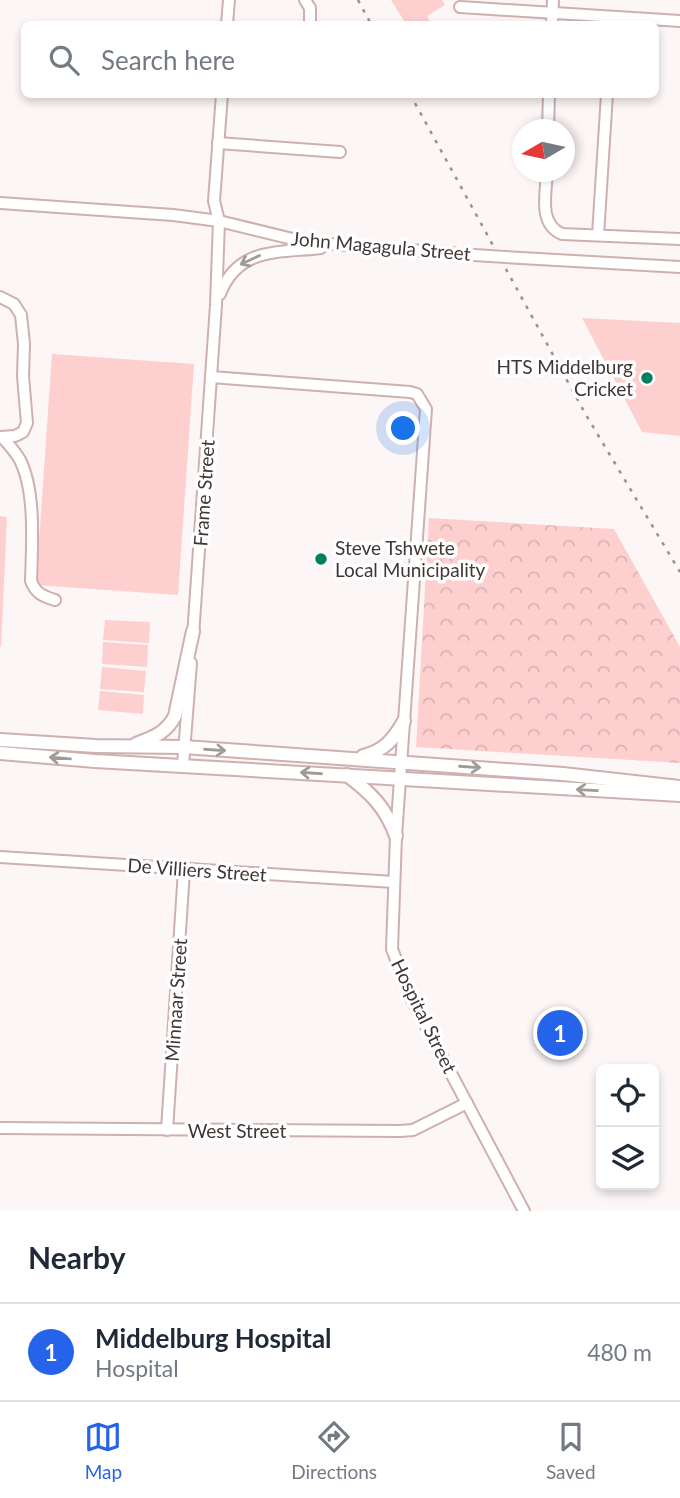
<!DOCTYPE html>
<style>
body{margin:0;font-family:Lato,sans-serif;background:#f6f6f7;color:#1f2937}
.controls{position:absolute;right:21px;bottom:21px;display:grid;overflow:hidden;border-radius:10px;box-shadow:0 4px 10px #0003}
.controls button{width:63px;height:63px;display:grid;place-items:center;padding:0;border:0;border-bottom:2px solid #e0e1e3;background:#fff;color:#1f2937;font:35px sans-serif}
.compass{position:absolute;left:512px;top:119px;width:63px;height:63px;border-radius:50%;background:#fff;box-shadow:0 4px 10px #0003;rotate:261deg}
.you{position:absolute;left:404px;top:429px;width:24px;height:24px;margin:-18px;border:5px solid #fff;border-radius:50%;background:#1a73e8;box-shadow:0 0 0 10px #1a73e833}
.badge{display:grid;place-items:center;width:46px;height:46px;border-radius:50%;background:#2563eb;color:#fff;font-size:23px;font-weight:700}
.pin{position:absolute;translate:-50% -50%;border:4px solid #fff;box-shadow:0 2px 7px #0006}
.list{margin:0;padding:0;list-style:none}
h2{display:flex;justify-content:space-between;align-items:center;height:91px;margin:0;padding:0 28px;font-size:30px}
h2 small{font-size:23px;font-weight:400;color:#747a83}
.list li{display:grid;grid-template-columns:46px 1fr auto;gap:21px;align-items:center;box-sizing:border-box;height:98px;padding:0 28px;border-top:2px solid #e0e1e3}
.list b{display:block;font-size:26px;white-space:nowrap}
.list p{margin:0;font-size:23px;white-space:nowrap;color:#747a83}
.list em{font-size:23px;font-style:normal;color:#747a83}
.icon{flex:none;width:38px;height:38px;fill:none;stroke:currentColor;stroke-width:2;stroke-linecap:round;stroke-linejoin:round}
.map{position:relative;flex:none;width:680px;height:1211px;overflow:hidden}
.search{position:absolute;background:#fff;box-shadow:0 4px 10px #0003;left:21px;right:21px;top:21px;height:77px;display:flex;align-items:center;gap:18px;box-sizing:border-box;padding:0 24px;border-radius:10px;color:#747a83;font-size:26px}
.sheet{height:189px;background:#fff}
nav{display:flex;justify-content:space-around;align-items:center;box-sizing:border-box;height:98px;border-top:2px solid #e0e1e3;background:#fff;font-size:19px;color:#747a83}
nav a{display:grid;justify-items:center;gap:4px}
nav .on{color:#2563eb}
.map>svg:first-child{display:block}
.park{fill:url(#park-crowns)}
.pitch{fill:#fecfcf}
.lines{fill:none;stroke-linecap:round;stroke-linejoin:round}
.minor-casing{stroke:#cfb0b0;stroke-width:14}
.major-casing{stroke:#cfb0b0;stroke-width:16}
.minor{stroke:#fff;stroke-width:10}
.major{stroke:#fff;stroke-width:12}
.rail{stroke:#9b9191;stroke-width:2.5;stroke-dasharray:3.5 7;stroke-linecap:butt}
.minor-bridge-casing{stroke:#cfb0b0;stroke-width:14;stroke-linecap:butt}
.minor-bridge{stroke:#fff;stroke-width:10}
.oneway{stroke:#a09a9a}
.poi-dot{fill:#028161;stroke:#fff;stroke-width:2.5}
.labels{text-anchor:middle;stroke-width:7;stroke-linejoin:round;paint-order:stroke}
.street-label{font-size:19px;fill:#423535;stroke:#fff}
.poi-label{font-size:19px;fill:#423535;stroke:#fff;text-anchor:end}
</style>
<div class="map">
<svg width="680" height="1211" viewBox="0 0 680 1211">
<defs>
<pattern id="park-crowns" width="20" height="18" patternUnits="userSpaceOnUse" patternTransform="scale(1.75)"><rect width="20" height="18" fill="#fecfcf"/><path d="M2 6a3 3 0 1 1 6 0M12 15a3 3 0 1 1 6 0" fill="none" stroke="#dbb2b2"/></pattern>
</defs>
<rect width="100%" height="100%" fill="#fdf6f6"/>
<path class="park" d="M 429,518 L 614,529 L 680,647 L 680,763 L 416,747 Z"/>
<g class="pitch">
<path d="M 391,0 L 442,0 L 445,5 L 427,16 L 431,24 L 406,24 Z"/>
<path d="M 582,318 L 680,323 L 680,436 L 642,432 Z"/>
<path d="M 52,354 L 194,364 L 178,595 L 36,585 Z"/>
<path d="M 0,516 L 7,517 L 1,647 L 0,647 Z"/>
<path d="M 105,620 L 150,622 L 149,643 L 103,640 Z"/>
<path d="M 103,642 L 148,645 L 147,667 L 102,664 Z"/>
<path d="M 102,667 L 146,671 L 144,692 L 100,689 Z"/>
<path d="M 100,691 L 144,695 L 143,714 L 98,710 Z"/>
</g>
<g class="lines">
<defs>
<g id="minor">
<path d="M 305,0 L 310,8 L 310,24"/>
<path d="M 460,7 L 680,21"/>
<path d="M 227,24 L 229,0"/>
<path d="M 552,24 L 553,0"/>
<path d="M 548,130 L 549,94"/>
<path d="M 218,143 L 340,152"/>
<path d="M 547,172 C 546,194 538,224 562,234 L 680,239"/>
<path d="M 0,203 L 173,215 L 219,221 L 305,242 L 474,255"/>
<path d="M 598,235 L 607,94"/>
<path d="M 521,258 L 680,267"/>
<path d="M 220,294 C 238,247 278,253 321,248"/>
<path d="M 0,297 L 14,304 L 21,315 L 24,344 L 23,376 L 27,423 L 23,432 L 15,436 L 0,437"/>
<path d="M 211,377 L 410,392 L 417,394 L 426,409 L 396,836 L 392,949 L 410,996 L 524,1211"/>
<path d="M 3,438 C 9,445 15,451 20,460 C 36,492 32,545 31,581 C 36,594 43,596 55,600"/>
<path d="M 193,636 L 216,305 L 219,221 L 214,201 L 222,94"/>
<path d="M 183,765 L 191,663"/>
<path d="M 0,857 L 394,882"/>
<path d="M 0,1128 L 400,1131 L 413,1130 L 467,1103"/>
<path d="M 167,1130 L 184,870"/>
</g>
<g id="major">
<path d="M 0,740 L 96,746 L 184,747 L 563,774 L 680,787"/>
<path d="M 136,744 C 154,737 166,733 175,716 L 193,631"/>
<path d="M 0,753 L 95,761 L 680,795"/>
<path d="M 363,756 C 384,751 394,739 404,721"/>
<path d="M 347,775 C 371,793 386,808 396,836"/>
</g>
</defs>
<use href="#minor" class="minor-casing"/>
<use href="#major" class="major-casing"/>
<use href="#minor" class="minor"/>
<use href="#major" class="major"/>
<g class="rail">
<path d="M 358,0 L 371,24"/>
<path d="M 410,94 L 586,415 L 680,572"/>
</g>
<defs>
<path id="minor-bridge" d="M 474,255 L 521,258"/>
</defs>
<use href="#minor-bridge" class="minor-bridge-casing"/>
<use href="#minor-bridge" class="minor-bridge"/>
</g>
<defs><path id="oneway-shaft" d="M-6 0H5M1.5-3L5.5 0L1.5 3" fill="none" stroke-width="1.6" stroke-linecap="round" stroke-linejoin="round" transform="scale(1.75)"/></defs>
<g class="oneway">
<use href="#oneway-shaft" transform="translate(250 260) rotate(155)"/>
<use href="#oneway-shaft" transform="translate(215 750) rotate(4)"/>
<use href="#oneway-shaft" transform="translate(60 758) rotate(-175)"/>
<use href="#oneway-shaft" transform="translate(470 767) rotate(4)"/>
<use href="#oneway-shaft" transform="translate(311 773) rotate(-176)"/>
<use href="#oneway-shaft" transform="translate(587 790) rotate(-177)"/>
</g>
<g class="poi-dot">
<circle cx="647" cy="378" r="7"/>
<circle cx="321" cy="559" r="7"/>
</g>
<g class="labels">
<g class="street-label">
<text transform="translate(381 246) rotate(5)" y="7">John Magagula Street</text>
<text transform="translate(204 493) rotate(-86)" y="7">Frame Street</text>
<text transform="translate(197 870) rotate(4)" y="7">De Villiers Street</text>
<text transform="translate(176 1000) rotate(-86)" y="7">Minnaar Street</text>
<text transform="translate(424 1016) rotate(64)" y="7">Hospital Street</text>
<text x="237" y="1138">West Street</text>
</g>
<g class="poi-label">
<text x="633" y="374">HTS Middelburg<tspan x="633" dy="22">Cricket</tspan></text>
<text x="335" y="555" text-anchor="start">Steve Tshwete<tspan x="335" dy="22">Local Municipality</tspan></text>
</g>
</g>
</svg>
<div class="controls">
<button><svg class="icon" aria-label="locate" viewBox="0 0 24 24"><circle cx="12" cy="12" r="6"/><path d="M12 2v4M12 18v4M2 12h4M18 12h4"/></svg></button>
<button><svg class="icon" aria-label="layers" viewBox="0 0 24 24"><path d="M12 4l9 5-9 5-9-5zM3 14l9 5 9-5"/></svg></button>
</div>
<svg class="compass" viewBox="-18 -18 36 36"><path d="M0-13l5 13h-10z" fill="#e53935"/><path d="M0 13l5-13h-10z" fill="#747a83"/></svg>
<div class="you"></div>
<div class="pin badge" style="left:560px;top:1033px">1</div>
<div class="search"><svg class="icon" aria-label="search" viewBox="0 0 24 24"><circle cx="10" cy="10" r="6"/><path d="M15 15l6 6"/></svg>Search here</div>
</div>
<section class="sheet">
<h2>Nearby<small></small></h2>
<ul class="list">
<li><span class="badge">1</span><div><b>Middelburg Hospital</b><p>Hospital</p></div><em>480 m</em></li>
</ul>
</section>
<nav>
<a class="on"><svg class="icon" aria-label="map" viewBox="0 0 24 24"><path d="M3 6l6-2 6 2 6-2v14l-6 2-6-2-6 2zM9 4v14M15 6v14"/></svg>Map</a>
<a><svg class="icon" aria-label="directions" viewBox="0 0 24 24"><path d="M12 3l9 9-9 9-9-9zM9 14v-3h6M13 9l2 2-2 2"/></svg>Directions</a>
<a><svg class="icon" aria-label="saved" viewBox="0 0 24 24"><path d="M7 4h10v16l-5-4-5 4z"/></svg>Saved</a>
</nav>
